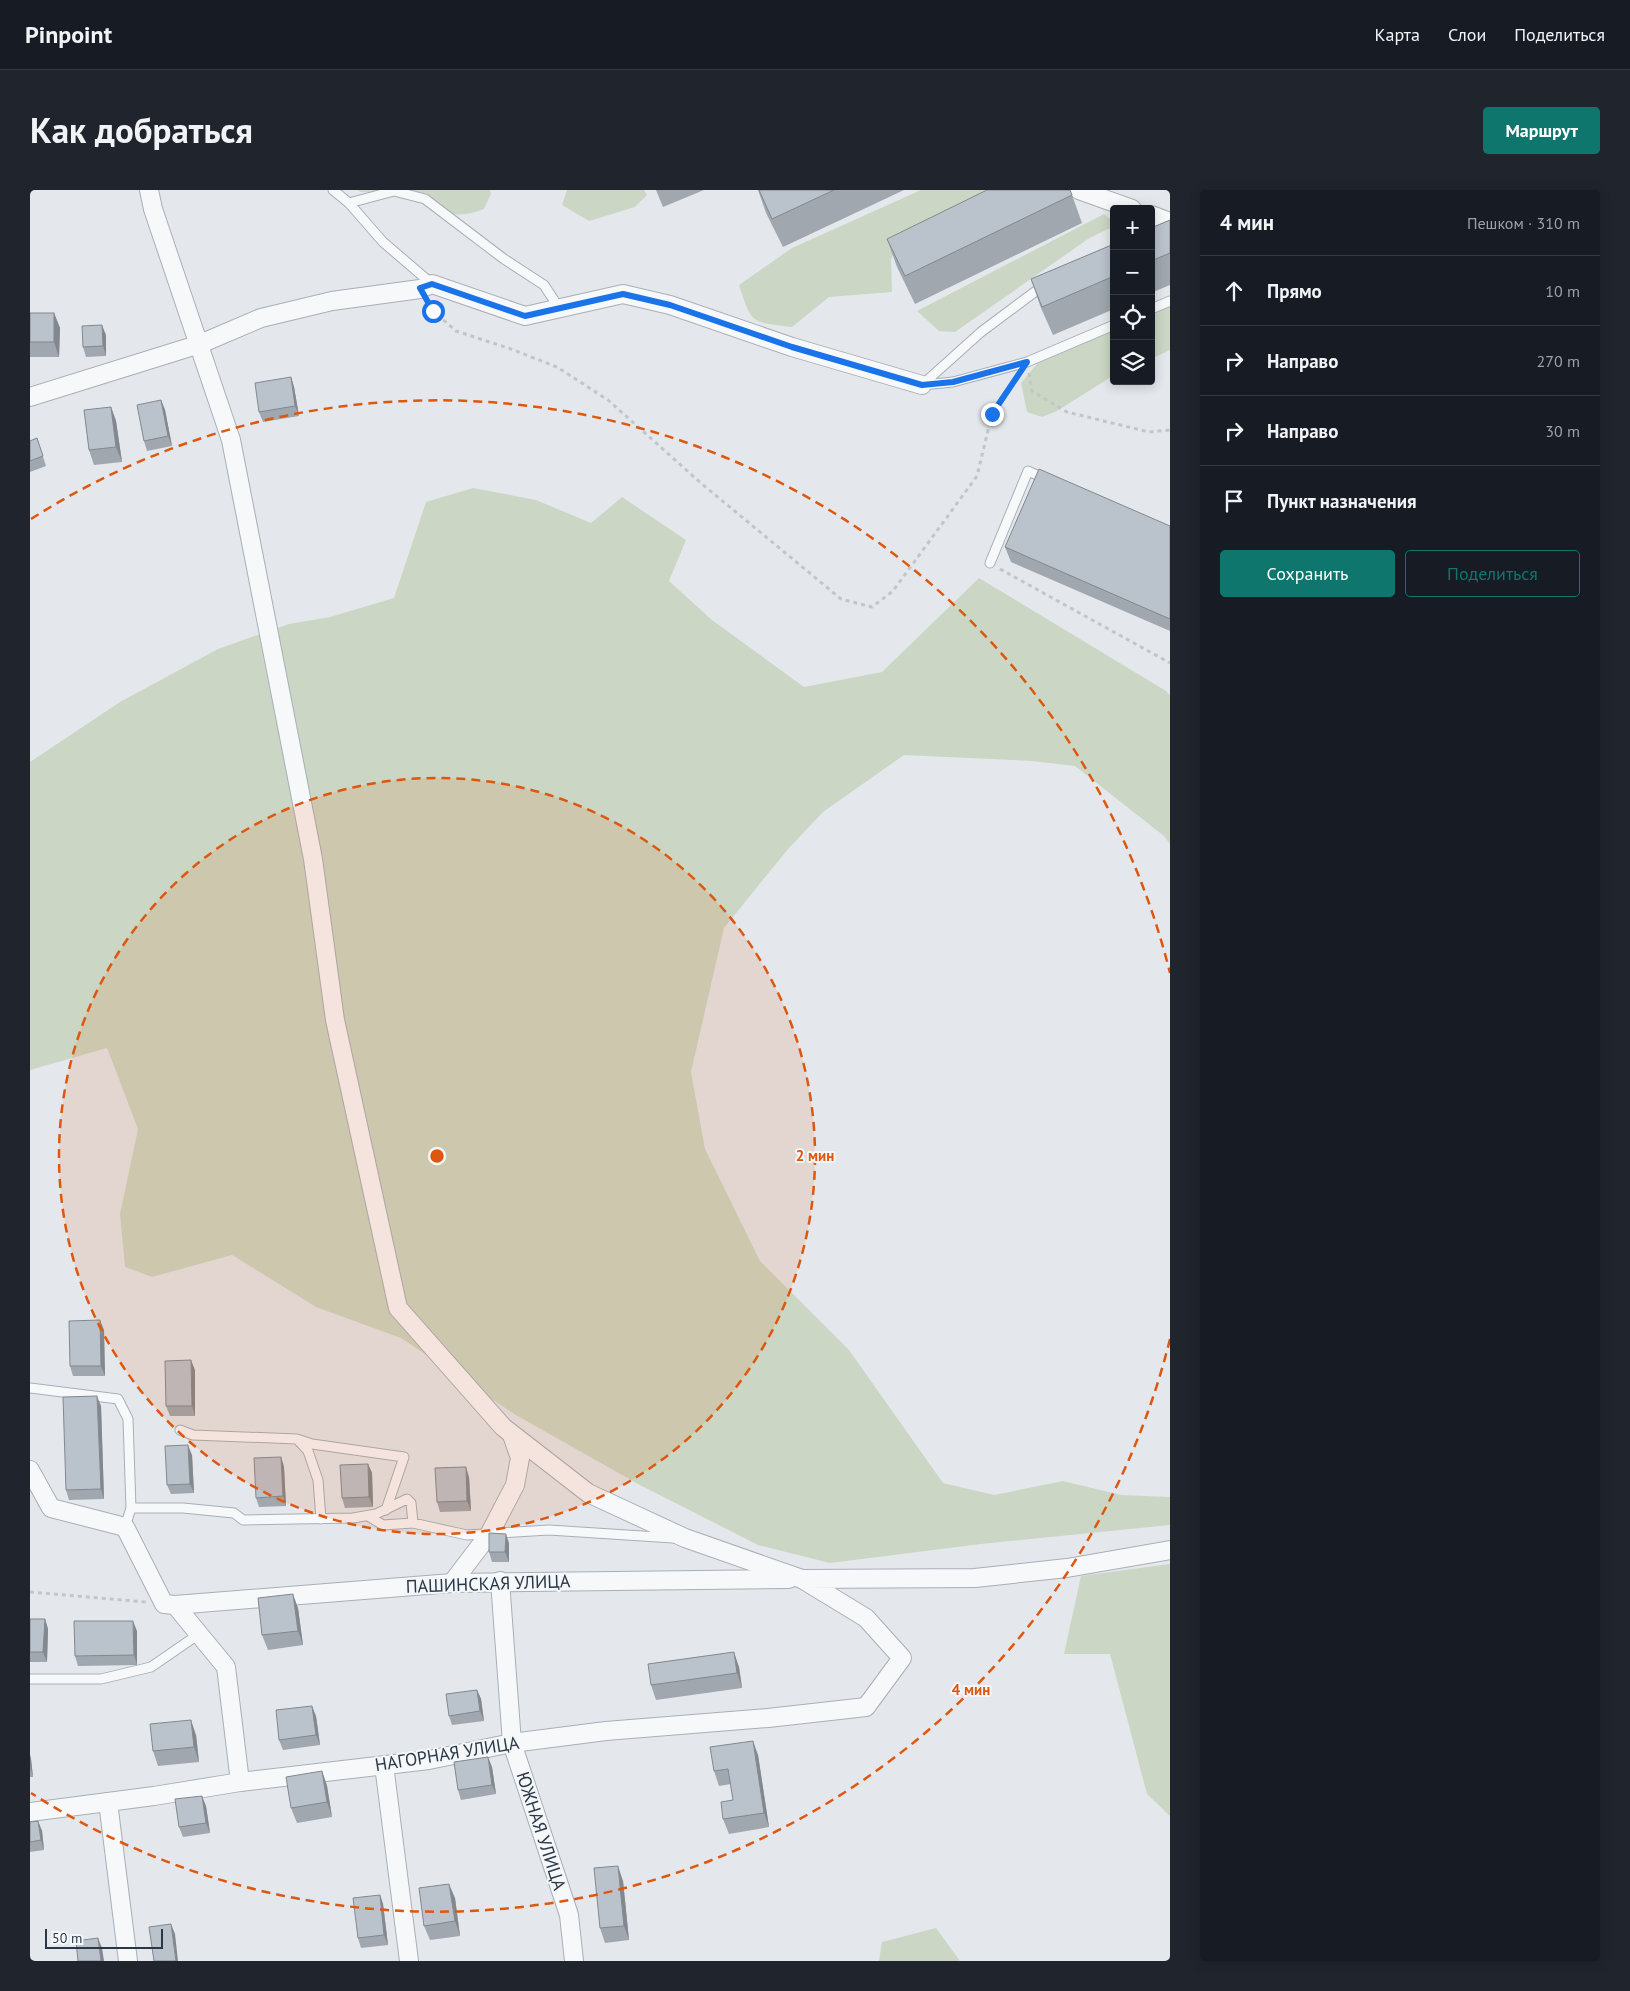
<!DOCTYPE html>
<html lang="ru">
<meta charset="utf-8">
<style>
body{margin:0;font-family:"PT Sans",sans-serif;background:#20242c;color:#f1f3f6}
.controls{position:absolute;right:15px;top:15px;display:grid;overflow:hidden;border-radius:5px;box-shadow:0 2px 12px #0003}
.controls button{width:45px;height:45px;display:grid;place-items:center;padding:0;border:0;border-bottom:1px solid #363941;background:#171b24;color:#f1f3f6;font:25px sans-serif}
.scale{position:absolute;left:15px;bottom:12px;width:118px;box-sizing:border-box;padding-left:5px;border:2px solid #2a3746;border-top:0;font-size:14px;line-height:18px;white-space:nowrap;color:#2a3746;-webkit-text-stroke:4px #f4f7f9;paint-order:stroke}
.stop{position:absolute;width:15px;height:15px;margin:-11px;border:4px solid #1a73e8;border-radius:50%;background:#fff}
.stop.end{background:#1a73e8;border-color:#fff;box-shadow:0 1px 5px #0008}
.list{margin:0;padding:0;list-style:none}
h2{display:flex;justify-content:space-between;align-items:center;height:65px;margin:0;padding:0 20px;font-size:21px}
h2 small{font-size:16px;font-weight:400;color:#9ea1a6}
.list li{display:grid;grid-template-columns:32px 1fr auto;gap:15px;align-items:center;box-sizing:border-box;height:70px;padding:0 20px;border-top:1px solid #363941}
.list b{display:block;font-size:19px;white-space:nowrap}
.list em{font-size:16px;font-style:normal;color:#9ea1a6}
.actions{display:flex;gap:10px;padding:15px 20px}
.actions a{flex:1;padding:11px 0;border:1px solid #0f766e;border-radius:5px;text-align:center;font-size:18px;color:#0f766e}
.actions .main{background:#0f766e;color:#fff}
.icon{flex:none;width:28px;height:28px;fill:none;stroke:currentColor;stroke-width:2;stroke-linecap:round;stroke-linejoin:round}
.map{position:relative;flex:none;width:1140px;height:1771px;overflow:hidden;border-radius:5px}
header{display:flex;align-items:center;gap:30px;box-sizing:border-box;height:70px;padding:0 25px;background:#171b24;border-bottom:1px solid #363941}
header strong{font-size:24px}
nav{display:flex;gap:28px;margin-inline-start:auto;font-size:18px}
.intro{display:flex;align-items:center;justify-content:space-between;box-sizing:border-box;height:120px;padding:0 30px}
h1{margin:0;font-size:35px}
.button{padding:12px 22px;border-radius:5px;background:#0f766e;color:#fff;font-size:18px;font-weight:700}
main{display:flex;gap:30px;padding:0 30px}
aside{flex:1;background:#171b24;border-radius:5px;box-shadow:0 2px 12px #0003}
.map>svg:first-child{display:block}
.green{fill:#cbd7c4}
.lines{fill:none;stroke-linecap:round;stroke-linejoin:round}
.lane-casing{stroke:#a8afb7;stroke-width:11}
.street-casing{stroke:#a8afb7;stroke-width:20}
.path{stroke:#c2c6cb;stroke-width:3;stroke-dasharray:4 4;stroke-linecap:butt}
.lane{stroke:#f7f8fa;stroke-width:9}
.street{stroke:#f7f8fa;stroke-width:18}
.wall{fill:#a0a7af}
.shaded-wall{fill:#82888e}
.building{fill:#bac2cb;stroke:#82888e}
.route{stroke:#1a73e8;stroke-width:6}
.ring{fill:none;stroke:#de570f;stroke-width:2.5;stroke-dasharray:9 6}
.labels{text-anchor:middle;stroke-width:4;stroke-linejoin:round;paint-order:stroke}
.street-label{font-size:18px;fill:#2a3746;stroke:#f4f7f9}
.centre{fill:#de570f;stroke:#f4f7f9;stroke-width:2.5}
.ring-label{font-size:15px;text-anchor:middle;font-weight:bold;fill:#de570f;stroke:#f4f7f9;stroke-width:4;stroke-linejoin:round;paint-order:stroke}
</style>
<header>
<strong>Pinpoint</strong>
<nav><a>Карта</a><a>Слои</a><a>Поделиться</a></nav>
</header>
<div class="intro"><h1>Как добраться</h1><a class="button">Маршрут</a></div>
<main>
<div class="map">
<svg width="1140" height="1771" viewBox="0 0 1140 1771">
<rect width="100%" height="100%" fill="#e4e8ec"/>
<g class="green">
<path d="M 328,0 L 460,0 L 461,4 L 454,19 C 440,25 423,27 409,20 C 403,16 399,11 393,8 C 373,1 353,1 331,2 Z"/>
<path d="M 537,0 L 614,0 L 617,5 L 605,17 L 559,31 L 532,15 Z"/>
<path d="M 891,0 L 981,0 L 866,54 L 861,70 L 862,102 L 799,107 L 762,137 C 721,132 722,135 709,95 L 762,58 Z"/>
<path d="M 1074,24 L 1084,33 L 1084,36 L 1058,49 L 925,142 L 909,141 L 887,121 Z"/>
<path d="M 1140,116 L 1140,160 L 1121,169 L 1121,123 Z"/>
<path d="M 1084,139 L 1084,185 L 1027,221 L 1012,227 L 997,222 L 991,193 L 1012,168 Z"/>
<path d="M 443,298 L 506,310 L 561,333 L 592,307 L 656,350 L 639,391 L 682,430 L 774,497 L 852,482 L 949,388 L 1136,501 L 1140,505 L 1140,654 L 1134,646 L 1045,576 L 1002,571 L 874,565 L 793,622 L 758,659 L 694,738 L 661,882 L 675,959 L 730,1071 L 819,1160 L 913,1293 L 964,1305 L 1033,1291 L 1091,1305 L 1140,1307 L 1140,1335 L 951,1354 L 800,1373 L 728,1355 L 608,1294 L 484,1224 L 371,1148 L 286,1117 L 202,1065 L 122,1087 L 95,1077 L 90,1024 L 108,939 L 77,858 L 0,880 L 0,572 L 90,512 L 188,459 L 259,434 L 300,427 L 364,408 L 396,312 Z"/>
<path d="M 1140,1374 L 1140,1626 L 1117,1604 L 1080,1464 L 1034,1464 L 1051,1386 Z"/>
<path d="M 906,1738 L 930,1771 L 849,1771 L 852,1752 Z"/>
</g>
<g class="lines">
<defs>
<g id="lane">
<path d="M 303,0 L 319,13 L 353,52 L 402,94"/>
<path d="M 319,13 L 364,1 L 395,9 L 474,69 L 514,95 L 529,118"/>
<path d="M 1121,119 L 1140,111"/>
<path d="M 892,195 L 951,142 L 1014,95"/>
<path d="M 892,195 L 923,192 L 997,172 L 1084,135"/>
<path d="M 960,373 L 998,281 L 1016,289"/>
<path d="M 0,1198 L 88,1209 L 98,1229 L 101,1318 L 95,1337"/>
<path d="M 150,1240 L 163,1245 L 267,1249 L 278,1261 L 288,1290 L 291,1329"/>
<path d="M 270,1250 L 282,1254 L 374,1267 L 356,1320"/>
<path d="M 101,1318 L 153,1318 L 204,1323 L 213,1330 L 323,1328 L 346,1324 L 377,1309 L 381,1313 L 383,1333 L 437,1345 L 519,1340 L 643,1348"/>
<path d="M 338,1326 L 353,1335 L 383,1333"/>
<path d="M 0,1489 L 71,1489 L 121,1477 L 169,1444"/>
</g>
<g id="street">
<path d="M 119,0 L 123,19 L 201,250 L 283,669 L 305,830 L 368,1118 L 473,1237 L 558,1303 L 655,1348 L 772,1389"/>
<path d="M 1049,0 L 1102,19"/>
<path d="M 1121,25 L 1140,32"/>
<path d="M 0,207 L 170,154 L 231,128 L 302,111 L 390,99 L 402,94 L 495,126 L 593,104 L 640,115 L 762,157 L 892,195"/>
<path d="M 0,1280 L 21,1318 L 95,1337 L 134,1414 L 145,1415 L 422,1393 L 759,1389"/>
<path d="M 470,1391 L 482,1553 L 539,1725 L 544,1771"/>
<path d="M 422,1393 L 460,1343 L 485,1295 L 490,1268 L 482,1245"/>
<path d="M 145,1415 L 196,1477 L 210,1592"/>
<path d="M 354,1575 L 379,1771"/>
<path d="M 78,1612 L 98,1771"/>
<path d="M 0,1622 L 124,1606 L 210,1592 L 399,1570 L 482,1553 L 576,1541 L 738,1528 L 836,1517 L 872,1468 L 836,1428 L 772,1389 L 945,1388 L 1037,1378 L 1140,1360"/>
</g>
</defs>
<use href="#lane" class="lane-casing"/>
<use href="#street" class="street-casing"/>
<g class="path">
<path d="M 398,112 L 403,121 L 426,141 L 481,159 L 527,177 L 578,210 L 672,294 L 811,409 L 842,417 L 863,401 L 947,286 L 962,224 L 986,187"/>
<path d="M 999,183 L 1002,201 L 1037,222 L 1119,242 L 1140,240"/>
<path d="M 970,379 L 1140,473"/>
<path d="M 0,1402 L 116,1412"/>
</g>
<use href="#lane" class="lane"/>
<use href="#street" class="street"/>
</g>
<g class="wall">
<path d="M 626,0 L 674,0 L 633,17 Z"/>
<path d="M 728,0 L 874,0 L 753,57 L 736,23 Z"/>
<path d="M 1042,5 L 1052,33 L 885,114 L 867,77 L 857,49 Z"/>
<path d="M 1140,30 L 1140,95 L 1121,103 L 1121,38 Z"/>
<path d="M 1084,54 L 1084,119 L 1023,145 L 1011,118 L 1001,89 Z"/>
<path d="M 0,123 L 24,123 L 30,138 L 29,167 L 0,167 Z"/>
<path d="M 76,145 L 76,166 L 56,167 L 53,157 Z"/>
<path d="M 261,187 L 264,197 L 269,226 L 233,232 L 229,222 Z"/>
<path d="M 131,210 L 135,220 L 142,256 L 117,261 L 114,251 Z"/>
<path d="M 81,217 L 86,231 L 92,272 L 64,275 L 59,260 Z"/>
<path d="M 7,248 L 16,276 L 0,282 L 0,251 Z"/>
<path d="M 1140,336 L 1140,441 L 981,372 L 975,357 Z"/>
<path d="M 74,1140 L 75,1186 L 43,1186 L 40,1176 Z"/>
<path d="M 165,1180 L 165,1226 L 140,1226 L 136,1216 Z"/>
<path d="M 71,1216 L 74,1309 L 39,1310 L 36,1300 Z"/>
<path d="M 162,1265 L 164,1303 L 141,1304 L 137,1295 Z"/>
<path d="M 251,1267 L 254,1277 L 256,1316 L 229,1317 L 226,1308 Z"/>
<path d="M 338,1274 L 342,1283 L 343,1317 L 315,1318 L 312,1308 Z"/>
<path d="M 439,1287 L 441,1321 L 410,1322 L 407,1312 Z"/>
<path d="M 479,1353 L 479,1372 L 462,1372 L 459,1362 Z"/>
<path d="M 268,1418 L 273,1455 L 238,1460 L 232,1445 Z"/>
<path d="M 0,1429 L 15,1429 L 18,1439 L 17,1472 L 0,1472 Z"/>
<path d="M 107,1441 L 107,1475 L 48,1476 L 45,1466 Z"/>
<path d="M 709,1477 L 712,1498 L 626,1510 L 621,1495 Z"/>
<path d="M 447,1500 L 451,1509 L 454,1531 L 422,1535 L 419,1526 Z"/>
<path d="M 286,1526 L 290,1555 L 253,1560 L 249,1550 Z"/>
<path d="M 166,1545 L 169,1572 L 128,1576 L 123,1561 Z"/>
<path d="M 0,1565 L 1,1569 L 3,1587 L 0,1587 Z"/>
<path d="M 728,1565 L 739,1637 L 699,1644 L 693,1629 L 703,1610 L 701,1594 L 689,1596 L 684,1581 Z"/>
<path d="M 462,1577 L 466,1604 L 431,1610 L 428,1600 Z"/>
<path d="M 292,1581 L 297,1596 L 302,1627 L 267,1633 L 261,1618 Z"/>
<path d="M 176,1616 L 180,1643 L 153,1647 L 149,1637 Z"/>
<path d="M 8,1631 L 12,1641 L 14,1660 L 0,1662 L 0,1632 Z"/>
<path d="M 593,1691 L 599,1750 L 575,1753 L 570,1738 Z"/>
<path d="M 350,1705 L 353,1714 L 358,1755 L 331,1758 L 328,1748 Z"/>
<path d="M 425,1708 L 430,1746 L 400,1750 L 394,1736 Z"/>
</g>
<g class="shaded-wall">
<path d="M 24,123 L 30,138 L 29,167 L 24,152 Z"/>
<path d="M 72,135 L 76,145 L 76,166 L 73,156 Z"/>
<path d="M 261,187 L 264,197 L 269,226 L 265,216 Z"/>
<path d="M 131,210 L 135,220 L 142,256 L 138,246 Z"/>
<path d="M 81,217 L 86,231 L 92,272 L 86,257 Z"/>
<path d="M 70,1130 L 74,1140 L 75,1186 L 71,1176 Z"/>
<path d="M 161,1170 L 165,1180 L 165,1226 L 162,1216 Z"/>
<path d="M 67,1206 L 71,1216 L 74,1309 L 71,1299 Z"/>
<path d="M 158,1255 L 162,1265 L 164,1303 L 160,1294 Z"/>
<path d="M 251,1267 L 254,1277 L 256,1316 L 253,1306 Z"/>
<path d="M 338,1274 L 342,1283 L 343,1317 L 339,1307 Z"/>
<path d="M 436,1277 L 439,1287 L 441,1321 L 437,1311 Z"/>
<path d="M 476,1344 L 479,1353 L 479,1372 L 475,1362 Z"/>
<path d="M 263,1404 L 268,1418 L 273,1455 L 268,1441 Z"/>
<path d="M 15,1429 L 18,1439 L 17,1472 L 13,1462 Z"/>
<path d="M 103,1431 L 107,1441 L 107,1475 L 104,1465 Z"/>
<path d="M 704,1462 L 709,1477 L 712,1498 L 707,1483 Z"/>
<path d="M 447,1500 L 451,1509 L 454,1531 L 450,1521 Z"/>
<path d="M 282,1516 L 286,1526 L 290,1555 L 286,1545 Z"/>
<path d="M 161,1530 L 166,1545 L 169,1572 L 164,1557 Z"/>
<path d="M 723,1551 L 728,1565 L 739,1637 L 734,1623 Z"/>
<path d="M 0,1565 L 1,1569 L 3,1587 L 0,1577 Z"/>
<path d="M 458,1567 L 462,1577 L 466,1604 L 462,1595 Z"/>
<path d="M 292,1581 L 297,1596 L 302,1627 L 297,1612 Z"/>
<path d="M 172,1606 L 176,1616 L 180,1643 L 176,1633 Z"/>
<path d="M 8,1631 L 12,1641 L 14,1660 L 11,1650 Z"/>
<path d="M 588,1676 L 593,1691 L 599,1750 L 594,1736 Z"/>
<path d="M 419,1694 L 425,1708 L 430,1746 L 425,1731 Z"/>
<path d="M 350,1705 L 353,1714 L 358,1755 L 354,1745 Z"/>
<path d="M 141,1734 L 145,1744 L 148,1771 L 146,1771 Z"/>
<path d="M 68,1748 L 72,1758 L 74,1771 L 71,1771 Z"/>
</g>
<g class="building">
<path d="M 729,0 L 804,0 L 742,29 Z"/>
<path d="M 957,0 L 1040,0 L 1042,5 L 875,86 L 857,49 Z"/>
<path d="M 1140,30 L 1140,63 L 1121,71 L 1121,38 Z"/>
<path d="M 1084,54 L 1084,86 L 1012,117 L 1001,89 Z"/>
<rect x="0" y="123" width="24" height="29"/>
<path d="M 72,135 L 73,156 L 53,157 L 52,136 Z"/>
<path d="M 261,187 L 265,216 L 229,222 L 225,193 Z"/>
<path d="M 131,210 L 138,246 L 114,251 L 107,215 Z"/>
<path d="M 81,217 L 86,257 L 59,260 L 54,220 Z"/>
<path d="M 7,248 L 13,266 L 0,271 L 0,251 Z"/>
<path d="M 1009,279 L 1140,336 L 1140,429 L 975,357 Z"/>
<path d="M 70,1130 L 71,1176 L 40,1176 L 39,1131 Z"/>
<path d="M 161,1170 L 162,1216 L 136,1216 L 135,1171 Z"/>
<path d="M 67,1206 L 71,1299 L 36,1300 L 33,1207 Z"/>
<path d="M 158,1255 L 160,1294 L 137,1295 L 135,1256 Z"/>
<path d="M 251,1267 L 253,1306 L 226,1308 L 224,1268 Z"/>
<path d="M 338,1274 L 339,1307 L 312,1308 L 310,1275 Z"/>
<path d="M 436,1277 L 437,1311 L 407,1312 L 405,1278 Z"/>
<path d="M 459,1343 L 476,1344 L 475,1362 L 459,1362 Z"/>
<path d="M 263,1404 L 268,1441 L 232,1445 L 228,1408 Z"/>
<path d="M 0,1429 L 15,1429 L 13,1462 L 0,1462 Z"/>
<path d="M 44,1431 L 103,1431 L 104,1465 L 45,1466 Z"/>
<path d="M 704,1462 L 707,1483 L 621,1495 L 618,1474 Z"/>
<path d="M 447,1500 L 450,1521 L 419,1526 L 416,1504 Z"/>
<path d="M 282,1516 L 286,1545 L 249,1550 L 246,1520 Z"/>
<path d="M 161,1530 L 164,1557 L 123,1561 L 120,1534 Z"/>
<path d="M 723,1551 L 734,1623 L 693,1629 L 691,1612 L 703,1610 L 698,1579 L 684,1581 L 680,1557 Z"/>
<path d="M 458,1567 L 462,1595 L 428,1600 L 424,1572 Z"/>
<path d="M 292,1581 L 297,1612 L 261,1618 L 256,1587 Z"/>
<path d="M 172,1606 L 176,1633 L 149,1637 L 145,1609 Z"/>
<path d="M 8,1631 L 11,1650 L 0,1652 L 0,1632 Z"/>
<path d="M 588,1676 L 594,1736 L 570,1738 L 564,1678 Z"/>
<path d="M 419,1694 L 425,1731 L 394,1736 L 389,1698 Z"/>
<path d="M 350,1705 L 354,1745 L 328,1748 L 323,1708 Z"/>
<path d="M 141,1734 L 146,1771 L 124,1771 L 119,1737 Z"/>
<path d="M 68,1748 L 71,1771 L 48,1771 L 46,1751 Z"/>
</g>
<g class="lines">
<path class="route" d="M 403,121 L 390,98 L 402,94 L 495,126 L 593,104 L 640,115 L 762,157 L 892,195 L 923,192 L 997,172 L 962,224"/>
</g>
<circle cx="407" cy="966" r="378" fill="#de570f" fill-opacity=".12"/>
<g class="ring">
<circle cx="407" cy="966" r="378"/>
<path d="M1140 1149A755 755 0 0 1 1 1603M1 329A755 755 0 0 1 1140 783"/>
</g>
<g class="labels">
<g class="street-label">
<text transform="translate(458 1394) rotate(-2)" y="6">ПАШИНСКАЯ УЛИЦА</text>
<text transform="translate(417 1564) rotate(-9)" y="6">НАГОРНАЯ УЛИЦА</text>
<text transform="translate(511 1641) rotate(72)" y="6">ЮЖНАЯ УЛИЦА</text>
</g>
</g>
<circle cx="407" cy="966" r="8" class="centre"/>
<g class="ring-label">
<text x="785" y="971">2 мин</text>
<text x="941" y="1505">4 мин</text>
</g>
</svg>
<div class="controls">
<button>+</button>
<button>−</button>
<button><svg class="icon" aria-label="locate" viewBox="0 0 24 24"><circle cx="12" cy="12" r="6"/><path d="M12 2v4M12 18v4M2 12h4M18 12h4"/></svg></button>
<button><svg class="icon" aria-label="layers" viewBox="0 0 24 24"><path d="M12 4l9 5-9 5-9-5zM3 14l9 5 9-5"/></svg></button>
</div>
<div class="scale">50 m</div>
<div class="stop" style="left:403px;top:121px"></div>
<div class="stop end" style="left:962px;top:224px"></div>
</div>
<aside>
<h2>4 мин<small>Пешком · 310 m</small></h2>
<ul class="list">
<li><svg class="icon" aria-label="ahead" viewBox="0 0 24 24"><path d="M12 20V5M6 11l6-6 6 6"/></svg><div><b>Прямо</b></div><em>10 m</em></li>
<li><svg class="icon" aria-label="right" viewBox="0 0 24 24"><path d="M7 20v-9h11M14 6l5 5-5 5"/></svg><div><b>Направо</b></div><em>270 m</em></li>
<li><svg class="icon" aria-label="right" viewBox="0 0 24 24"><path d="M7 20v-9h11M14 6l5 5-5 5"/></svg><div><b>Направо</b></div><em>30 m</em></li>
<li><svg class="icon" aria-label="arrive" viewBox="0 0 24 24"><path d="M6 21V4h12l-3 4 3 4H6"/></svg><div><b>Пункт назначения</b></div></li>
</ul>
<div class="actions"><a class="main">Сохранить</a><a>Поделиться</a></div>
</aside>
</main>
